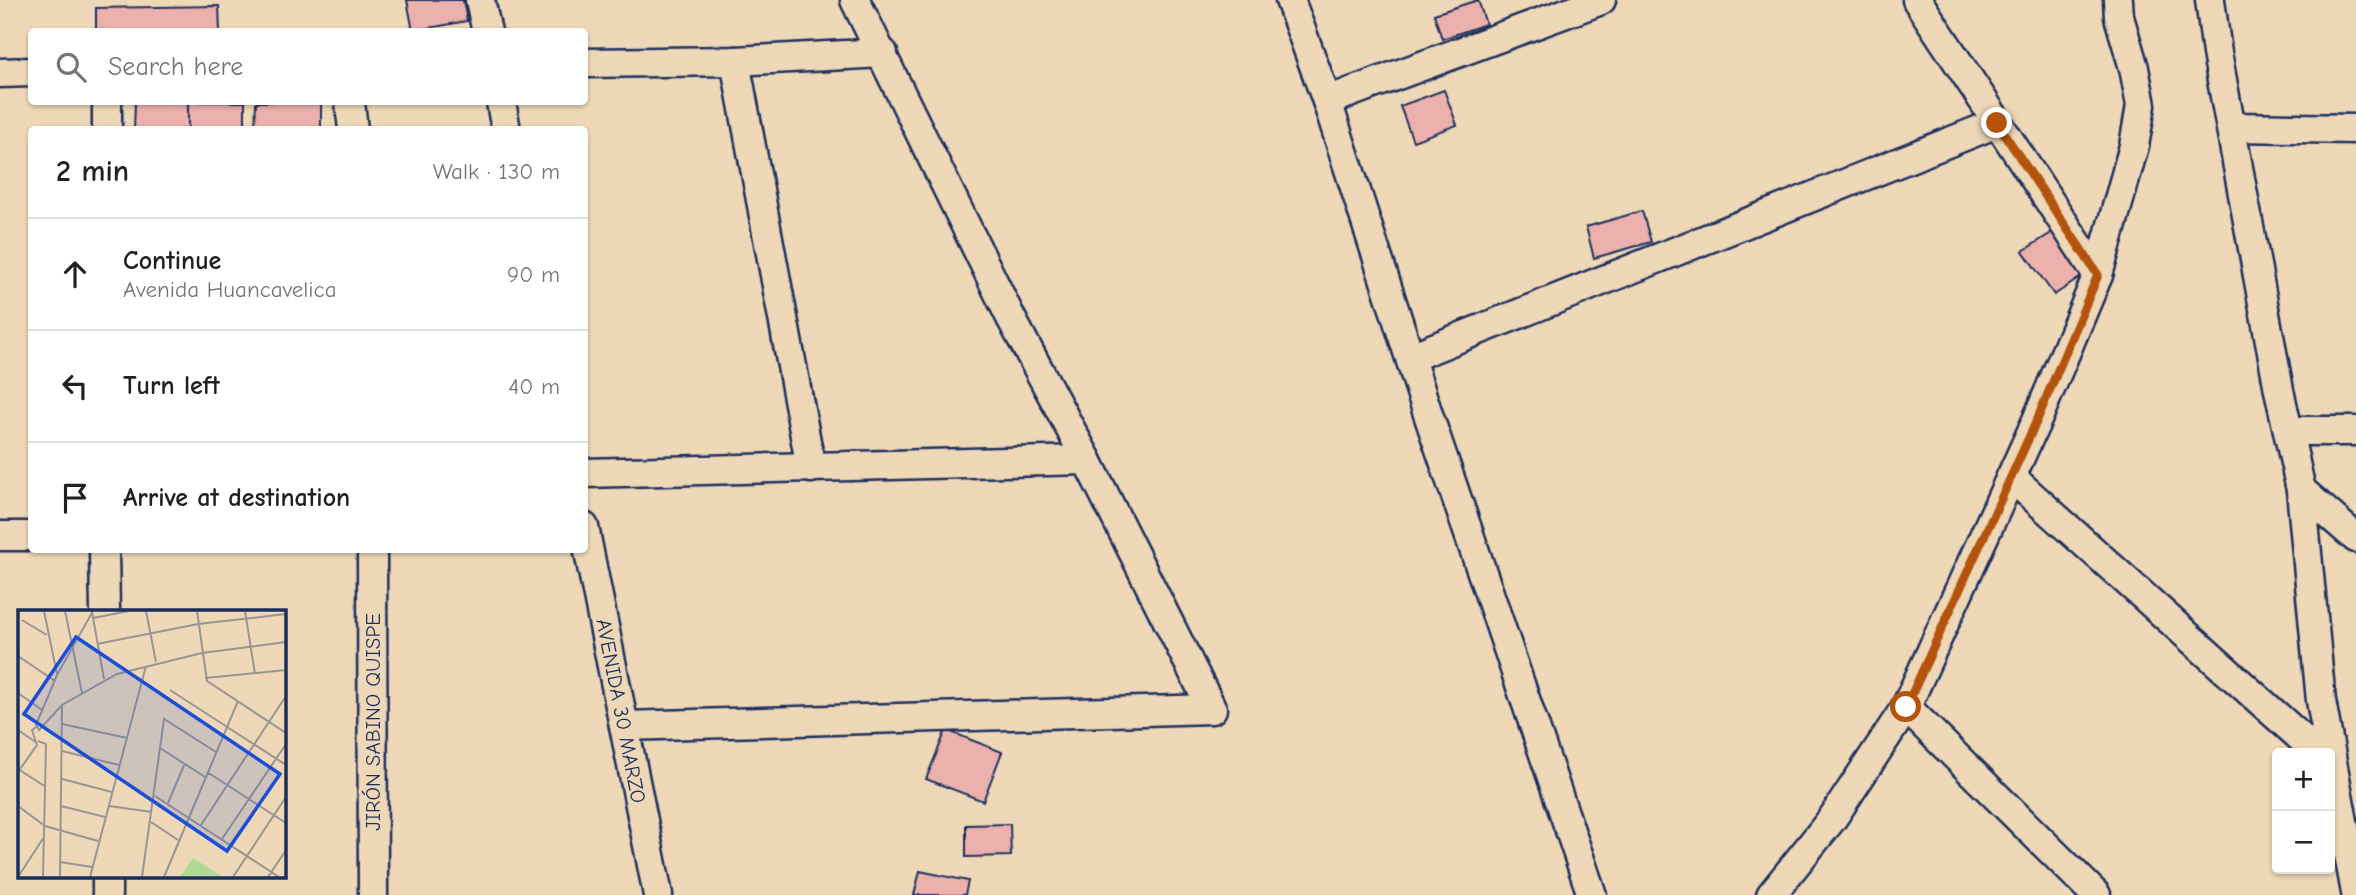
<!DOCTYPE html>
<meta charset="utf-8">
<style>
body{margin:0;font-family:"Comic Neue",sans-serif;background:#f6f6f6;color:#202124}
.controls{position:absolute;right:21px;bottom:21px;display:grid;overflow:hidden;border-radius:7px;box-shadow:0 2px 5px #0004}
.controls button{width:63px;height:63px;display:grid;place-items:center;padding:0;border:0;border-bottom:2px solid #e0e0e0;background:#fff;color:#202124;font:35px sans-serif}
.stop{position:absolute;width:21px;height:21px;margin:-16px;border:5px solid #b45309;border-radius:50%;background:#fff}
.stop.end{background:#b45309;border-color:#fff;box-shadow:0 2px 7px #0008}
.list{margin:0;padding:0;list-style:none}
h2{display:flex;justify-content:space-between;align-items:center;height:91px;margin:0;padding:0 28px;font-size:30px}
h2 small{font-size:23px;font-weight:400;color:#757577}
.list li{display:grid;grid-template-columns:46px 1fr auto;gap:21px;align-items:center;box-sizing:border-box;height:112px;padding:0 28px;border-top:2px solid #e0e0e0}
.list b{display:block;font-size:26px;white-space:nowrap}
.list p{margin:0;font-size:23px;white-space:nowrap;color:#757577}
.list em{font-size:23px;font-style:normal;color:#757577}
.icon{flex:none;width:38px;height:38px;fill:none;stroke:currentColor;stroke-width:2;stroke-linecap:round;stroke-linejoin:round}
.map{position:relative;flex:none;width:2356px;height:895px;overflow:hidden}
.search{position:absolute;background:#fff;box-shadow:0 2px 5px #0004;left:28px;top:28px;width:560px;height:77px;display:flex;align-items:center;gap:18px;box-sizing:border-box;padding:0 24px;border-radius:7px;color:#757577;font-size:26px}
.panel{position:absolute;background:#fff;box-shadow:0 2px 5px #0004;left:28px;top:126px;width:560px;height:427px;border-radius:7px}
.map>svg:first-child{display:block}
.building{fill:#ecb1ad;stroke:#1b2f5e;stroke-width:2}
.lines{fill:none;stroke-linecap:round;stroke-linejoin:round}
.street-casing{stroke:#1b2f5e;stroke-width:33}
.street{stroke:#eed8b7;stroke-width:28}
.route{stroke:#b45309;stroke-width:9}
.labels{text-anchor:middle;stroke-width:6;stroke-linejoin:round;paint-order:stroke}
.street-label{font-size:21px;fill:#1b2f5e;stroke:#eed8b7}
.inset-road{fill:none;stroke:#9a9493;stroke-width:2}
.view{fill:#1d4ed8;fill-opacity:0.15;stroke:#1d4ed8;stroke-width:3.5}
.inset-edge{fill:none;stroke:#1b2f5e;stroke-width:3.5}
</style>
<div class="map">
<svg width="2356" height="895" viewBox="0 0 2356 895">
<rect width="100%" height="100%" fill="#eed8b7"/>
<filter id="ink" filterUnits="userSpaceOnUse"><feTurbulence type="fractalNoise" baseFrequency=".0143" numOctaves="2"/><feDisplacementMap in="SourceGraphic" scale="14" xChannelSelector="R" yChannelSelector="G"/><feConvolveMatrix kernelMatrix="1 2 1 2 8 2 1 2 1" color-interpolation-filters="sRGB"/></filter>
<g filter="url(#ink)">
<g class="building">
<path d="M 407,0 L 463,0 L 467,21 L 413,31 Z"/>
<path d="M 1478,0 L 1486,24 L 1442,39 L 1434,14 Z"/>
<path d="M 219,6 L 220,32 L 96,32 L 96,8 Z"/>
<path d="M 1444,90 L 1457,125 L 1413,141 L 1400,106 Z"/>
<path d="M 135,102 L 188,102 L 188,130 L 134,130 Z"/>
<rect x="188" y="102" width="57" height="28"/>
<path d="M 256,102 L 321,102 L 321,130 L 255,130 Z"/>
<path d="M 1642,211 L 1651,242 L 1594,258 L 1586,227 Z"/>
<path d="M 2056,230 L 2086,274 L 2054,295 L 2023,251 Z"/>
<path d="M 946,730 L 1002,752 L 983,801 L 926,779 Z"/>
<path d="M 1010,824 L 1011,856 L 966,857 L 966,825 Z"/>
<path d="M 920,871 L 968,881 L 965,895 L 914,895 Z"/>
</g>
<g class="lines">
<defs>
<g id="street">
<path d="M 480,0 L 487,32"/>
<path d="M 1290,0 L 1327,101 L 1428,414 L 1592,895"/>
<path d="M 1917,0 L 2098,275"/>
<path d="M 2210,0 L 2217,53 L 2279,390 L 2301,490 L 2321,701 L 2356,893"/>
<path d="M 735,61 L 811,468"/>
<path d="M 584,63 L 735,61 L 883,53"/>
<path d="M 0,73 L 32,72"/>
<path d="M 1327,101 L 1601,0"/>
<path d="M 350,102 L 353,130"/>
<path d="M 501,102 L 506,130"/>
<path d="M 2232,127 L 2356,129"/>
<path d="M 107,130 L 107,102"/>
<path d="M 1411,357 L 1997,123"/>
<path d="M 2289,431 L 2356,431"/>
<path d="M 584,473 L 1087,460"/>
<path d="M 2011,477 L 2318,753"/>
<path d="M 2301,490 L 2356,538"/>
<path d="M 584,527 L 658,895"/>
<path d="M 0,536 L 32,536"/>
<path d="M 104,550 L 105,612"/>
<path d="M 372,550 L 373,895"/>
<path d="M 1906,707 L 2096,895"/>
<path d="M 624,726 L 1212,709 L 1087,460 L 1011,318 L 855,0"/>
<path d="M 107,876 L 107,895"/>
<path d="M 1771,895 L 1832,819 L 1906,707 L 2037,420 L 2098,275 L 2134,146 L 2141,105 L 2134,68 L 2119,17 L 2118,0"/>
</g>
</defs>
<use href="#street" class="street-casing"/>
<use href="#street" class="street"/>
</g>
</g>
<g class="lines" filter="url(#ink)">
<path class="route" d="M 1906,707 L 2037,420 L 2098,275 L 1997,123"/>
</g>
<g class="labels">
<g class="street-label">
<text transform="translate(621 711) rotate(79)" y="7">AVENIDA 30 MARZO</text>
<text transform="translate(373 722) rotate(-90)" y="7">JIRÓN SABINO QUISPE</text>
</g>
</g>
<g transform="translate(18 610)">
<rect width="268" height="268" fill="#eed8b7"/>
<path d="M 175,248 L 205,267 L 162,267 Z" fill="#b0d995"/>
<path class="inset-road" d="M 26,1 L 39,64M 47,1 L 64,83M 75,1 L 39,65 L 18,115 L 21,120 L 44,95 L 99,64 L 184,43 L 268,32M 128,1 L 138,52M 179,1 L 189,71 L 268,123M 227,1 L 237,64M 74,2 L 86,69M 75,8 L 111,1M 4,10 L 29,25M 79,34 L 180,14 L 268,4M 0,46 L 37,71M 187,68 L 268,60M 152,80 L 268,155M 0,83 L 24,100M 44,114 L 109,128M 0,120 L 19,133M 20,131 L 28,134 L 25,267M 142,138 L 187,167M 44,141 L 101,155M 0,159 L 28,177M 0,162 L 19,135 L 14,120 L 18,117M 189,162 L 268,213M 44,169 L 94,182M 137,186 L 261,267M 150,193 L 167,153M 0,196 L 27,216 L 80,231M 43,196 L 87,207M 91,196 L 134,202M 133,212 L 160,230M 183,215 L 268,86M 204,229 L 268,134M 42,252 L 74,257M 0,267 L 26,227M 42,267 L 44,95M 72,267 L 128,56M 124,267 L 146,109 L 198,142M 146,267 L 220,91M 215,267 L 268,187M 250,267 L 268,240"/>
<path class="view" d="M 58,27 L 262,164 L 209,241 L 6,104 Z"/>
<rect width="268" height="268" class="inset-edge"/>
</g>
</svg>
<div class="controls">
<button>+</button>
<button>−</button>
</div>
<div class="stop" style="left:1906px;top:707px"></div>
<div class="stop end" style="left:1997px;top:123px"></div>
<div class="search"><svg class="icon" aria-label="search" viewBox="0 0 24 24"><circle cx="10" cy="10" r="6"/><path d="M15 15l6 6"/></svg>Search here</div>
<section class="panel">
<h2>2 min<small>Walk · 130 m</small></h2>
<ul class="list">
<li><svg class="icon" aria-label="ahead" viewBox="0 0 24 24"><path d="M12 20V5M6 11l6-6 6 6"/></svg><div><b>Continue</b><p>Avenida Huancavelica</p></div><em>90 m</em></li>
<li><svg class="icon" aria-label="left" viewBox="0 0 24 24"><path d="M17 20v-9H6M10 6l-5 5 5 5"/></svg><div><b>Turn left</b></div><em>40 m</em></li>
<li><svg class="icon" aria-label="arrive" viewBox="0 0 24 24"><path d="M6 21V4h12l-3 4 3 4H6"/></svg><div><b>Arrive at destination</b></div></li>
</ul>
</section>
</div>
